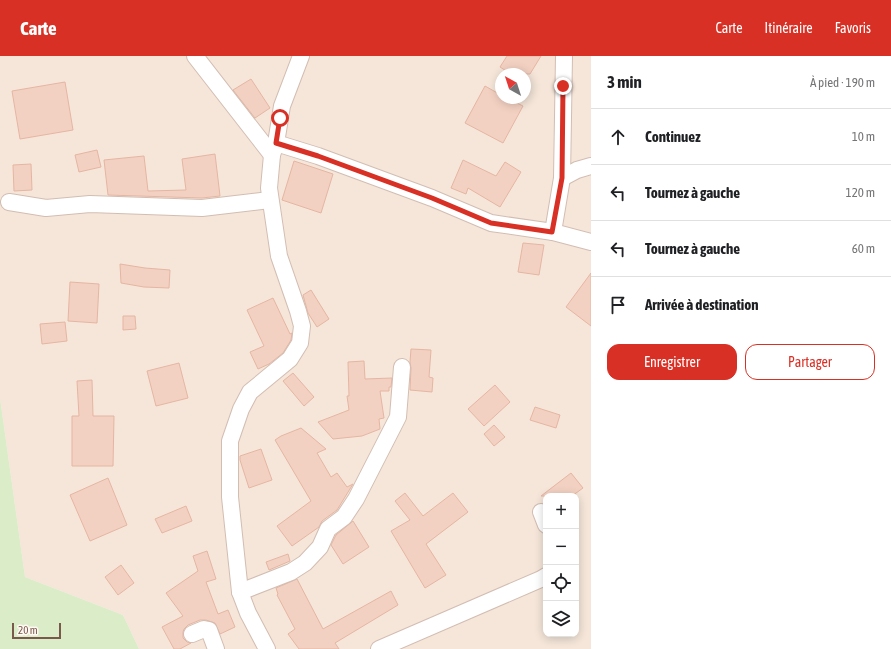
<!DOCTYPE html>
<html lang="fr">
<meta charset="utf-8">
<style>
body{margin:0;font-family:"Asap Condensed",sans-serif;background:#f2f2f2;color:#202124}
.controls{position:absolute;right:12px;bottom:12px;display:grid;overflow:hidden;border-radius:8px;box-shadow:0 2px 10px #0003}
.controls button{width:36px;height:36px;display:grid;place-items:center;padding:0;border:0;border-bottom:1px solid #e0e0e0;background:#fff;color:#202124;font:20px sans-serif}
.compass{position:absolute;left:495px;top:12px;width:36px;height:36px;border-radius:50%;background:#fff;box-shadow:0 2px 10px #0003;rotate:321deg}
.scale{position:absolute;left:12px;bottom:10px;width:49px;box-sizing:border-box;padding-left:4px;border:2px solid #7a584c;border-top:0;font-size:11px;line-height:14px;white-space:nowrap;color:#7a584c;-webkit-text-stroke:3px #fff9f3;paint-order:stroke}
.stop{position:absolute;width:12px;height:12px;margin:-9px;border:3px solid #d93025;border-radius:50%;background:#fff}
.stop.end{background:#d93025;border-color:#fff;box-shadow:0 1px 4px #0008}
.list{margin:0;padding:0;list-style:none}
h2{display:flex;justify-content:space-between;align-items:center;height:52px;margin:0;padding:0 16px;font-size:17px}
h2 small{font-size:13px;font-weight:400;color:#757577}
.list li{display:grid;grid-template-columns:26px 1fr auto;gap:12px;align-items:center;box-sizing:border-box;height:56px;padding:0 16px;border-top:1px solid #e0e0e0}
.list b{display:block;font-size:15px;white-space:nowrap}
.list em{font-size:13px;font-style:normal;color:#757577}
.actions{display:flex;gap:8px;padding:12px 16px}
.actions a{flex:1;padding:9px 0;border:1px solid #d93025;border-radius:12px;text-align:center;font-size:14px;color:#d93025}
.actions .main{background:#d93025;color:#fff}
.icon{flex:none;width:22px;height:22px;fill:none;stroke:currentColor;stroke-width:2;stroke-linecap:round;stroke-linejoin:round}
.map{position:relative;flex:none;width:591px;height:593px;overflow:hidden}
header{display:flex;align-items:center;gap:24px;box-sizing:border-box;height:56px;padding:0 20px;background:#d93025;color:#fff}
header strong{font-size:19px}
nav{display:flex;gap:22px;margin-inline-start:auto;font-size:14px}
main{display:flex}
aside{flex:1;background:#fff}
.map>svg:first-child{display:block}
.residential{fill:#f5e6d9;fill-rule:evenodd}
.green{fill:#dbecc8}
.building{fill:#f3d1c2;stroke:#e6b5a2}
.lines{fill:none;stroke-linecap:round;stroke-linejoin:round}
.minor-casing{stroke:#d3bdb2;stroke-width:18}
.minor{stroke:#fff;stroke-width:16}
.route{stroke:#d93025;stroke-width:5}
</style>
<header>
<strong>Carte</strong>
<nav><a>Carte</a><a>Itinéraire</a><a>Favoris</a></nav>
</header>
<main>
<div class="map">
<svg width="591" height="593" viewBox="0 0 591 593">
<rect width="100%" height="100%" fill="#fdf4ec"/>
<path class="residential" d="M 0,0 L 591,0 L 591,593 L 139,593 L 123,559 L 25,521 L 0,342 ZM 501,18 L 525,18 L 525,42 L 501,42 ZM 546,440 L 576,440 L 576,578 L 546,578 Z"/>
<path class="green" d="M 0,342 L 25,521 L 123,559 L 139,593 L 0,593 Z"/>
<g class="building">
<path d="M 507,0 L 541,0 L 530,18 L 511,18 L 500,11 Z"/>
<path d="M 251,23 L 270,52 L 255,62 L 233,34 Z"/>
<path d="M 65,26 L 73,74 L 20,83 L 12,35 Z"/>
<path d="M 485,30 L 501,39 L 501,42 L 507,42 L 523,50 L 503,87 L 465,67 Z"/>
<path d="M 97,94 L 101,111 L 79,116 L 75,99 Z"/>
<path d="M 215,98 L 220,140 L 202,142 L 108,139 L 104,104 L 144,100 L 148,135 L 186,134 L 182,103 Z"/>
<path d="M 463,104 L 496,120 L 505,106 L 521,116 L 500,151 L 468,132 L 466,138 L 451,132 Z"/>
<path d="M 294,105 L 333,118 L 321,157 L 282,144 Z"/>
<path d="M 31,108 L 32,134 L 14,135 L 13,109 Z"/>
<path d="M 523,187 L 544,189 L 539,219 L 518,216 Z"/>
<path d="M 120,208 L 145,212 L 170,214 L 169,232 L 144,231 L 121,227 Z"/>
<path d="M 591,217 L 591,270 L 566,251 Z"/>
<path d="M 70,226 L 99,228 L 97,267 L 68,265 Z"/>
<path d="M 311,234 L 329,263 L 317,271 L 308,257 L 303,239 Z"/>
<path d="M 273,242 L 290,278 L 292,277 L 291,284 L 283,297 L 269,308 L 258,313 L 250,296 L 264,290 L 247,254 Z"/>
<path d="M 123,260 L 135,260 L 136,273 L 123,274 Z"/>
<path d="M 65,266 L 67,285 L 42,288 L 40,268 Z"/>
<path d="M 411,293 L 431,294 L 429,321 L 433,322 L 432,336 L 410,334 L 411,312 L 410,306 Z"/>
<path d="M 364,305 L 365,323 L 392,322 L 391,331 L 389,331 L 389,335 L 380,335 L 384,362 L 379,363 L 380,373 L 362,380 L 333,383 L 318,366 L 349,354 L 347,340 L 349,340 L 348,306 Z"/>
<path d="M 179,307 L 188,342 L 156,350 L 147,315 Z"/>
<path d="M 293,317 L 314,341 L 304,350 L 283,325 Z"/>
<path d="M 92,324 L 93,360 L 114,360 L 113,410 L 72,410 L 72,360 L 79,360 L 77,325 Z"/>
<path d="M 495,329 L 510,346 L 484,370 L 468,353 Z"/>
<path d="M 535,351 L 560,359 L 556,372 L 530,364 Z"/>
<path d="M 494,369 L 505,381 L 494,390 L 484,378 Z"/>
<path d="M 301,372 L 326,393 L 317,397 L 331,421 L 337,417 L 347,431 L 353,428 L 337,454 L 322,465 L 319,471 L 292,490 L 277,470 L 311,445 L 275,384 L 281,380 Z"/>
<path d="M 261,393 L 272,424 L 249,432 L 240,404 L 240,400 Z"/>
<path d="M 571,417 L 583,432 L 572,440 L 541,440 Z"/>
<path d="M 108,422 L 127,469 L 90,485 L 70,439 Z"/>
<path d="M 405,437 L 423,460 L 453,437 L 468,456 L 426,488 L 446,519 L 425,532 L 391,475 L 410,464 L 395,445 Z"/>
<path d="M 186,450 L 192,465 L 162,477 L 155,463 Z"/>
<path d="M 353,465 L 369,491 L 343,508 L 331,489 L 336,479 Z"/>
<path d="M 207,495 L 216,523 L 206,526 L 218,558 L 228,554 L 235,571 L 220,578 L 215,567 L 206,564 L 200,564 L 188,569 L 184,573 L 183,576 L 183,582 L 187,586 L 191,587 L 180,593 L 174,593 L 162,571 L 183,560 L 166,537 L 198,515 L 193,500 Z"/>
<path d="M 288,498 L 290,505 L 269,514 L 266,506 Z"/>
<path d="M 121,509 L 134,527 L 118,539 L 105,521 Z"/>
<path d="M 297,523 L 323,573 L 391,535 L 398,549 L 335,587 L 339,593 L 299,593 L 288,578 L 295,573 L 277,539 L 278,538 L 276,532 Z"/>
</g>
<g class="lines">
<defs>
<g id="minor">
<path d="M 195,0 L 272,99"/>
<path d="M 276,87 L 318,100 L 432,142 L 491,167 L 553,176 L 591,186"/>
<path d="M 562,122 L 577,114 L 591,110"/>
<path d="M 9,146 L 46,152 L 90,148 L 202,152 L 270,144"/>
<path d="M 553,176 L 562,122 L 564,0"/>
<path d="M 541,456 L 546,469"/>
<path d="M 240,536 L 291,516 L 305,507 L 320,491 L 328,473 L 344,461 L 356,443 L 398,361 L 402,311"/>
<path d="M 192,578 L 204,573 L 209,574 L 216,593"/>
<path d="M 267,593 L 248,557 L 240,536 L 230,441 L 230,385 L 241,353 L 250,336 L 290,303 L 300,287 L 302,270 L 298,255 L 279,200 L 269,132 L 272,99 L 276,87 L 282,50 L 301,0"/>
<path d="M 379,593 L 541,523 L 546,520"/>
</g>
</defs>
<use href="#minor" class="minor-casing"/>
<use href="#minor" class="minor"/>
</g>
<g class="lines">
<path class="route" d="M 280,62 L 276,87 L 318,100 L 432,142 L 491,167 L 552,176 L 562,122 L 563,30"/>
</g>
</svg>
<div class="controls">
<button>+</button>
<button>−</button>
<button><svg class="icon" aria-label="locate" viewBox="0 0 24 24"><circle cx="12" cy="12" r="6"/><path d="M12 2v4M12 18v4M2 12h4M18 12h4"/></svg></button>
<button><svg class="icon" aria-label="layers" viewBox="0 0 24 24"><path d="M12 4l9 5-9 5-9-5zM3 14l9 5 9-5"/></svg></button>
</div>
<svg class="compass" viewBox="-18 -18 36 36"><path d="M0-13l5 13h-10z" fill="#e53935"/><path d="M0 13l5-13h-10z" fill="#757577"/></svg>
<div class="scale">20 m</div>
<div class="stop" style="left:280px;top:62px"></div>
<div class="stop end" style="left:563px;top:30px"></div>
</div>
<aside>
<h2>3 min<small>À pied · 190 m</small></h2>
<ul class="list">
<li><svg class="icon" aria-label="ahead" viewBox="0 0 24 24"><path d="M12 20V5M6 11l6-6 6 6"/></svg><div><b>Continuez</b></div><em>10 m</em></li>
<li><svg class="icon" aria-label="left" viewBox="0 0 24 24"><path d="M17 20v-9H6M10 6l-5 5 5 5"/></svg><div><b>Tournez à gauche</b></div><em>120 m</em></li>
<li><svg class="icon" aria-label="left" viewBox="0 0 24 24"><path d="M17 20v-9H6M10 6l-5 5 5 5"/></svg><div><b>Tournez à gauche</b></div><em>60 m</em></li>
<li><svg class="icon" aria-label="arrive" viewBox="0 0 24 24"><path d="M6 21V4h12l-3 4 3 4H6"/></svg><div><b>Arrivée à destination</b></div></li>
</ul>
<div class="actions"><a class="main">Enregistrer</a><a>Partager</a></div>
</aside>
</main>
